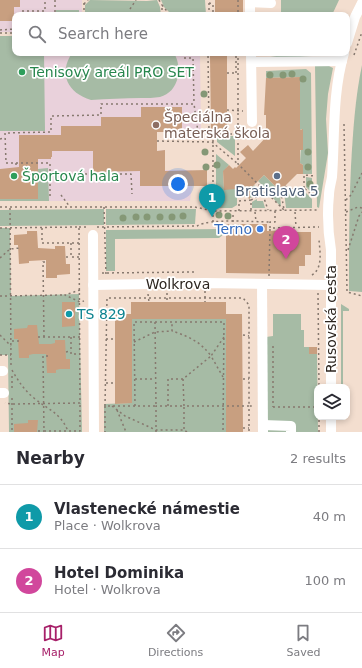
<!DOCTYPE html>
<meta charset="utf-8">
<style>
body{margin:0;font-family:"DejaVu Sans",sans-serif;background:#f2f2f3;color:#2b2b33}
.controls{position:absolute;right:12px;bottom:12px;display:grid;overflow:hidden;border-radius:8px;box-shadow:0 2px 6px #0003}
.controls button{width:36px;height:36px;display:grid;place-items:center;padding:0;border:0;border-bottom:1px solid #e1e1e2;background:#fff;color:#2b2b33;font:20px sans-serif}
.you{position:absolute;left:178px;top:184px;width:14px;height:14px;margin:-10px;border:3px solid #fff;border-radius:50%;background:#1a73e8;box-shadow:0 0 0 6px #1a73e833}
.badge{display:grid;place-items:center;width:26px;height:26px;border-radius:50%;background:#a72069;color:#fff;font-size:13px;font-weight:700}
.pin{position:absolute;translate:-50% -33px;filter:drop-shadow(0 1px 2px #0008)}
.pin::after{content:'';position:absolute;top:21px;width:14px;height:12px;background:inherit;clip-path:polygon(0 0,100% 0,50% 100%)}
.list{margin:0;padding:0;list-style:none}
h2{display:flex;justify-content:space-between;align-items:center;height:52px;margin:0;padding:0 16px;font-size:17px}
h2 small{font-size:13px;font-weight:400;color:#7c7c81}
.list li{display:grid;grid-template-columns:26px 1fr auto;gap:12px;align-items:center;box-sizing:border-box;height:64px;padding:0 16px;border-top:1px solid #e1e1e2}
.list b{display:block;font-size:15px;white-space:nowrap}
.list p{margin:0;font-size:13px;white-space:nowrap;color:#7c7c81}
.list em{font-size:13px;font-style:normal;color:#7c7c81}
.icon{flex:none;width:22px;height:22px;fill:none;stroke:currentColor;stroke-width:2;stroke-linecap:round;stroke-linejoin:round}
.map{position:relative;flex:none;width:362px;height:432px;overflow:hidden}
.search{position:absolute;background:#fff;box-shadow:0 2px 6px #0003;left:12px;right:12px;top:12px;height:44px;display:flex;align-items:center;gap:10px;box-sizing:border-box;padding:0 14px;border-radius:8px;color:#7c7c81;font-size:15px}
.sheet{height:180px;background:#fff}
nav{display:flex;justify-content:space-around;align-items:center;box-sizing:border-box;height:56px;border-top:1px solid #e1e1e2;background:#fff;font-size:11px;color:#7c7c81}
nav a{display:grid;justify-items:center;gap:2px}
nav .on{color:#a72069}
.map>svg:first-child{display:block}
.education{fill:#e9d1db}
.green{fill:#a6bba5}
.building{fill:#c89f80}
.lines{fill:none;stroke-linecap:round;stroke-linejoin:round}
.path{stroke:#86786e;stroke-width:1.5;stroke-dasharray:2 3;stroke-linecap:butt}
.minor{stroke:#fff;stroke-width:10}
.tree{fill:#859876}
.leisure-dot{fill:#2e9e5b;stroke:#fff;stroke-width:1.5}
.education-dot{fill:#8d6e63;stroke:#fff;stroke-width:1.5}
.service-dot{fill:#5c6f8a;stroke:#fff;stroke-width:1.5}
.shop-dot{fill:#3f7fe0;stroke:#fff;stroke-width:1.5}
.culture-dot{fill:#0f9aa8;stroke:#fff;stroke-width:1.5}
.labels{text-anchor:middle;stroke-width:3.5;stroke-linejoin:round;paint-order:stroke}
.leisure-label{font-size:14px;fill:#27864d;stroke:#fff;text-anchor:start}
.education-label{font-size:14px;fill:#785e54;stroke:#fff;text-anchor:start}
.service-label{font-size:14px;fill:#4e5e75;stroke:#fff}
.shop-label{font-size:14px;fill:#366cbe;stroke:#fff;text-anchor:end}
.street-label{font-size:14px;fill:#2c251f;stroke:#fff}
.culture-label{font-size:14px;fill:#0d838f;stroke:#fff;text-anchor:start}
</style>
<div class="map">
<svg width="362" height="432" viewBox="0 0 362 432">
<rect width="100%" height="100%" fill="#f3decf"/>
<g class="education">
<path d="M 0,0 L 82,0 L 82,15 L 15,15 L 15,32 L 0,32 Z"/>
<path d="M 0,36 L 15,36 L 15,53 L 200,53 L 201,132 L 150,132 L 150,137 L 157,137 L 157,151 L 165,150 L 165,170 L 192,170 L 192,186 L 190,201 L 0,201 Z"/>
</g>
<g class="green">
<path d="M 90,0 L 147,1 L 157,0 L 160,7 L 161,15 L 85,15 L 85,5 Z"/>
<path d="M 161,0 L 205,0 L 206,15 L 172,15 L 164,7 Z"/>
<path d="M 281,0 L 339,0 L 332,15 L 281,15 Z"/>
<rect x="56" y="10" width="23" height="5"/>
<path d="M 0,36 L 15,36 L 15,53 L 44,53 L 45,131 L 0,131 Z"/>
<path d="M 72,53 L 174,53 C 183,68 179,92 160,97 C 154,98 147,98 141,98 C 124,98 107,99 91,100 C 68,93 58,74 72,53 Z"/>
<path d="M 262,53 L 313,53 L 312,56 C 298,57 275,60 262,53 Z"/>
<path d="M 315,65 L 327,65 L 333,68 L 328,94 L 326,119 L 328,153 L 319,208 L 317,207 Z"/>
<path d="M 362,65 L 362,292 L 349,291 C 349,249 349,208 351,166 C 353,132 355,98 362,65 Z"/>
<path d="M 306,69 L 311,73 L 312,174 L 303,174 L 303,165 L 300,163 L 302,129 L 300,130 L 300,77 L 266,78 L 266,71 Z"/>
<path d="M 217,136 L 235,136 L 235,156 L 217,142 Z"/>
<path d="M 216,154 L 229,165 L 223,172 L 224,189 L 235,189 L 237,192 L 237,205 L 232,208 L 220,208 L 216,203 Z"/>
<path d="M 48,168 L 49,201 L 0,201 L 0,199 L 38,199 L 38,169 Z"/>
<path d="M 264,175 L 278,189 L 264,187 L 258,181 Z"/>
<path d="M 306,177 L 312,178 L 312,193 L 306,187 Z"/>
<path d="M 254,185 L 258,190 L 258,195 L 250,198 L 250,194 L 248,191 Z"/>
<path d="M 303,190 L 312,199 L 312,208 L 286,208 L 284,192 Z"/>
<path d="M 272,193 L 280,194 L 281,207 L 272,197 Z"/>
<path d="M 257,199 L 257,201 L 263,201 L 265,208 L 252,208 L 252,202 Z"/>
<path d="M 104,209 L 104,225 L 0,226 L 0,210 Z"/>
<path d="M 106,209 L 196,209 L 195,224 L 106,225 Z"/>
<path d="M 0,228 L 10,228 L 11,296 L 79,294 L 82,432 L 9,432 L 8,355 L 0,355 Z"/>
<path d="M 224,229 L 224,234 L 219,238 L 115,239 L 115,271 L 106,271 L 106,230 Z"/>
<path d="M 341,304 L 349,309 L 349,311 L 343,311 L 343,387 L 341,387 Z"/>
<path d="M 273,314 L 301,314 L 301,330 L 304,330 L 304,347 L 309,347 L 309,354 L 317,354 L 318,432 L 267,432 L 266,337 L 273,336 Z"/>
<path d="M 132,319 L 226,319 L 227,432 L 104,432 L 104,404 L 132,403 Z"/>
</g>
<g class="building">
<path d="M 0,0 L 20,0 L 20,7 L 14,7 L 14,21 L 0,21 Z"/>
<rect x="215" y="0" width="28" height="15"/>
<path d="M 210,56 L 227,56 L 227,132 L 211,132 Z"/>
<path d="M 300,77 L 300,130 L 303,129 L 303,150 L 300,150 L 300,163 L 303,165 L 303,174 L 297,174 L 280,191 L 264,175 L 250,189 L 250,199 L 239,194 L 235,189 L 224,190 L 223,171 L 229,165 L 233,169 L 235,167 L 236,168 L 246,158 L 240,152 L 248,145 L 253,151 L 268,135 L 263,130 L 266,128 L 266,115 L 264,115 L 266,78 Z"/>
<path d="M 141,107 L 182,107 L 182,132 L 157,132 L 157,151 L 165,150 L 165,171 L 207,170 L 207,186 L 140,186 L 140,171 L 93,172 L 93,151 L 52,151 L 52,157 L 51,157 L 51,159 L 38,159 L 38,199 L 0,199 L 0,169 L 19,167 L 19,135 L 61,135 L 61,126 L 101,126 L 101,117 L 141,117 Z"/>
<path d="M 226,224 L 267,224 L 267,231 L 290,230 L 291,232 L 311,232 L 311,255 L 305,255 L 305,266 L 299,266 L 299,274 L 226,273 Z"/>
<path d="M 27,231 L 37,231 L 38,248 L 55,249 L 55,246 L 65,246 L 66,264 L 70,264 L 70,274 L 57,275 L 57,278 L 46,278 L 46,260 L 29,261 L 29,263 L 19,264 L 18,245 L 14,245 L 14,235 L 27,234 Z"/>
<path d="M 62,302 L 75,302 L 75,326 L 62,327 Z"/>
<path d="M 131,302 L 226,302 L 226,314 L 242,314 L 243,432 L 226,432 L 226,319 L 132,319 L 132,403 L 115,404 L 115,318 L 116,314 L 131,314 Z"/>
<path d="M 28,325 L 37,325 L 39,344 L 51,344 L 55,343 L 55,340 L 65,340 L 66,359 L 70,359 L 70,369 L 60,369 L 56,370 L 56,373 L 47,373 L 46,354 L 33,354 L 29,355 L 29,358 L 19,358 L 18,339 L 14,339 L 14,329 L 27,328 Z"/>
<rect x="309" y="347" width="8" height="7"/>
<path d="M 28,420 L 38,420 L 37,432 L 14,432 L 14,424 L 28,423 Z"/>
</g>
<g class="lines">
<g class="path">
<path d="M 55,0 L 55,15"/>
<path d="M 159,0 L 162,5"/>
<path d="M 238,0 L 238,15"/>
<path d="M 209,3 L 213,4 L 213,15"/>
<path d="M 84,4 L 88,0"/>
<path d="M 130,9 L 136,0"/>
<path d="M 21,15 L 21,11 L 45,11 L 45,0"/>
<path d="M 84,15 L 84,0"/>
<path d="M 162,15 L 162,5 L 170,15"/>
<path d="M 209,15 L 209,0"/>
<path d="M 0,30 L 15,29"/>
<path d="M 0,33 L 15,33"/>
<path d="M 238,53 L 238,164 L 266,192 L 281,192 L 284,210"/>
<path d="M 354,55 L 362,32"/>
<path d="M 184,58 L 193,58 L 194,103"/>
<path d="M 227,73 L 236,73"/>
<path d="M 227,110 L 243,111"/>
<path d="M 344,124 L 347,292 L 362,296"/>
<path d="M 213,134 L 209,134 L 208,53 L 236,54 L 236,73"/>
<path d="M 0,139 L 5,138"/>
<path d="M 157,141 L 212,142 L 238,164"/>
<path d="M 16,163 L 16,167"/>
<path d="M 50,174 L 131,174 L 132,194"/>
<path d="M 285,186 L 288,189"/>
<path d="M 304,188 L 304,175 L 315,176"/>
<path d="M 281,192 L 288,189 L 304,188 L 314,197"/>
<path d="M 61,195 L 70,207"/>
<path d="M 263,195 L 268,210"/>
<path d="M 50,196 L 50,163 L 6,163 L 5,133 L 51,132 L 51,116 L 101,115 L 101,104 L 194,104 L 198,132"/>
<path d="M 346,200 L 351,195 L 362,173"/>
<path d="M 0,207 L 195,207 L 213,211 L 319,210"/>
<path d="M 104,207 L 106,275"/>
<path d="M 10,208 L 11,366"/>
<path d="M 251,210 L 251,200 L 266,192 L 284,210"/>
<path d="M 239,211 L 239,201 L 251,200"/>
<path d="M 275,211 L 275,222 L 270,222 L 270,228 L 319,227"/>
<path d="M 255,212 L 256,222"/>
<path d="M 295,212 L 296,227"/>
<path d="M 346,212 L 358,207 L 362,208"/>
<path d="M 213,222 L 213,134 L 238,134"/>
<path d="M 233,222 L 233,212"/>
<path d="M 79,227 L 87,227"/>
<path d="M 97,227 L 197,226 C 210,218 253,222 270,222"/>
<path d="M 0,228 L 79,227 L 80,403 L 12,404 L 5,403"/>
<path d="M 42,228 L 42,243 L 79,243"/>
<path d="M 71,243 L 71,257 L 79,257"/>
<path d="M 348,250 L 359,216 L 362,212"/>
<path d="M 66,257 L 71,257"/>
<path d="M 0,258 L 10,249 L 20,248"/>
<path d="M 102,273 L 195,272"/>
<path d="M 312,275 C 323,268 320,252 319,240"/>
<path d="M 269,276 L 270,228"/>
<path d="M 80,290 L 65,295 L 80,302 L 84,301"/>
<path d="M 205,291 L 205,302"/>
<path d="M 167,293 L 167,302"/>
<path d="M 318,293 L 319,387"/>
<path d="M 148,294 L 149,302"/>
<path d="M 0,296 L 64,295"/>
<path d="M 155,322 L 156,406 L 135,406 L 134,322 L 224,322 L 223,432"/>
<path d="M 0,335 L 11,346"/>
<path d="M 243,335 L 249,336"/>
<path d="M 38,337 L 80,337"/>
<path d="M 44,337 L 43,262 L 47,262"/>
<path d="M 71,337 L 71,354 L 80,354"/>
<path d="M 106,339 L 115,339"/>
<path d="M 12,341 L 20,341"/>
<path d="M 134,342 L 155,332 L 172,331 L 172,323"/>
<path d="M 273,346 L 273,407"/>
<path d="M 66,352 L 71,351"/>
<path d="M 0,355 L 11,355"/>
<path d="M 48,356 L 43,356 L 44,431 L 68,431"/>
<path d="M 12,370 C 18,381 25,391 34,398 C 48,410 60,412 68,431 L 80,431 L 80,403"/>
<path d="M 12,376 L 12,388"/>
<path d="M 223,377 L 211,356 L 224,337"/>
<path d="M 135,379 L 155,379"/>
<path d="M 183,379 L 184,406 L 249,406 L 249,432"/>
<path d="M 243,379 L 249,379"/>
<path d="M 106,383 L 115,383"/>
<path d="M 12,398 L 12,432"/>
<path d="M 105,406 L 105,432"/>
<path d="M 112,406 L 125,416 L 156,430 L 184,430 L 187,432"/>
<path d="M 135,406 L 105,406 L 107,298 L 243,298 L 249,305 L 249,406 L 253,406"/>
<path d="M 168,406 L 168,379 L 183,379 L 211,356 C 201,342 188,336 172,331"/>
<path d="M 273,407 L 317,407"/>
<path d="M 117,410 L 126,432"/>
<path d="M 243,428 L 249,428"/>
<path d="M 38,431 L 44,431"/>
<path d="M 156,432 L 156,406 L 184,406 L 184,432"/>
<path d="M 319,432 L 319,417"/>
</g>
<g class="minor">
<path d="M 250,0 L 250,15"/>
<path d="M 250,2 L 271,3"/>
<path d="M 347,43 L 355,17 L 362,3"/>
<path d="M 251,53 L 252,122"/>
<path d="M 252,62 L 342,61"/>
<path d="M 93,235 L 94,432"/>
<path d="M 262,284 L 263,432"/>
<path d="M 93,285 L 205,283 L 331,285"/>
<path d="M 0,371 L 3,371"/>
<path d="M 331,387 L 331,250 C 328,232 327,214 329,195 C 329,189 331,183 332,177 C 335,136 332,94 344,53"/>
<path d="M 0,393 L 4,393"/>
<path d="M 331,417 L 331,432"/>
<path d="M 263,425 L 291,426 L 291,432"/>
</g>
</g>
<g class="tree">
<circle cx="292" cy="74" r="3.5"/>
<circle cx="270" cy="75" r="3.5"/>
<circle cx="283" cy="75" r="3.5"/>
<circle cx="303" cy="79" r="3.5"/>
<circle cx="204" cy="94" r="3.5"/>
<circle cx="205" cy="152" r="3.5"/>
<circle cx="308" cy="152" r="3.5"/>
<circle cx="217" cy="165" r="3.5"/>
<circle cx="206" cy="167" r="3.5"/>
<circle cx="308" cy="167" r="3.5"/>
<circle cx="310" cy="184" r="3.5"/>
<circle cx="219" cy="215" r="3.5"/>
<circle cx="183" cy="216" r="3.5"/>
<circle cx="228" cy="216" r="3.5"/>
<circle cx="136" cy="217" r="3.5"/>
<circle cx="147" cy="217" r="3.5"/>
<circle cx="160" cy="217" r="3.5"/>
<circle cx="172" cy="217" r="3.5"/>
<circle cx="123" cy="218" r="3.5"/>
</g>
<g class="leisure-dot">
<circle cx="22" cy="72" r="4"/>
<circle cx="14" cy="176" r="4"/>
</g>
<circle class="education-dot" cx="156" cy="125" r="4"/>
<circle class="service-dot" cx="277" cy="176" r="4"/>
<circle class="shop-dot" cx="260" cy="229" r="4"/>
<circle class="culture-dot" cx="69" cy="314" r="4"/>
<g class="labels">
<g class="leisure-label">
<text x="30" y="77">Tenisový areál PRO SET</text>
<text x="22" y="181">Športová hala</text>
</g>
<g class="education-label">
<text x="164" y="122">Špeciálna<tspan x="164" dy="16">materská škola</tspan></text>
</g>
<g class="service-label">
<text x="277" y="196">Bratislava 5</text>
</g>
<g class="shop-label">
<text x="252" y="234">Terno</text>
</g>
<g class="street-label">
<text x="178" y="289">Wolkrova</text>
<text transform="translate(331 319) rotate(-90)" y="5">Rusovská cesta</text>
</g>
<g class="culture-label">
<text x="77" y="319">TS 829</text>
</g>
</g>
</svg>
<div class="controls">
<button><svg class="icon" aria-label="layers" viewBox="0 0 24 24"><path d="M12 4l9 5-9 5-9-5zM3 14l9 5 9-5"/></svg></button>
</div>
<div class="you"></div>
<div class="pin badge" style="left:212px;top:217px;background:#0f9aa8">1</div>
<div class="pin badge" style="left:286px;top:259px;background:#d1479c">2</div>
<div class="search"><svg class="icon" aria-label="search" viewBox="0 0 24 24"><circle cx="10" cy="10" r="6"/><path d="M15 15l6 6"/></svg>Search here</div>
</div>
<section class="sheet">
<h2>Nearby<small>2 results</small></h2>
<ul class="list">
<li><span class="badge" style="background:#0f9aa8">1</span><div><b>Vlastenecké námestie</b><p>Place · Wolkrova</p></div><em>40 m</em></li>
<li><span class="badge" style="background:#d1479c">2</span><div><b>Hotel Dominika</b><p>Hotel · Wolkrova</p></div><em>100 m</em></li>
</ul>
</section>
<nav>
<a class="on"><svg class="icon" aria-label="map" viewBox="0 0 24 24"><path d="M3 6l6-2 6 2 6-2v14l-6 2-6-2-6 2zM9 4v14M15 6v14"/></svg>Map</a>
<a><svg class="icon" aria-label="directions" viewBox="0 0 24 24"><path d="M12 3l9 9-9 9-9-9zM9 14v-3h6M13 9l2 2-2 2"/></svg>Directions</a>
<a><svg class="icon" aria-label="saved" viewBox="0 0 24 24"><path d="M7 4h10v16l-5-4-5 4z"/></svg>Saved</a>
</nav>
